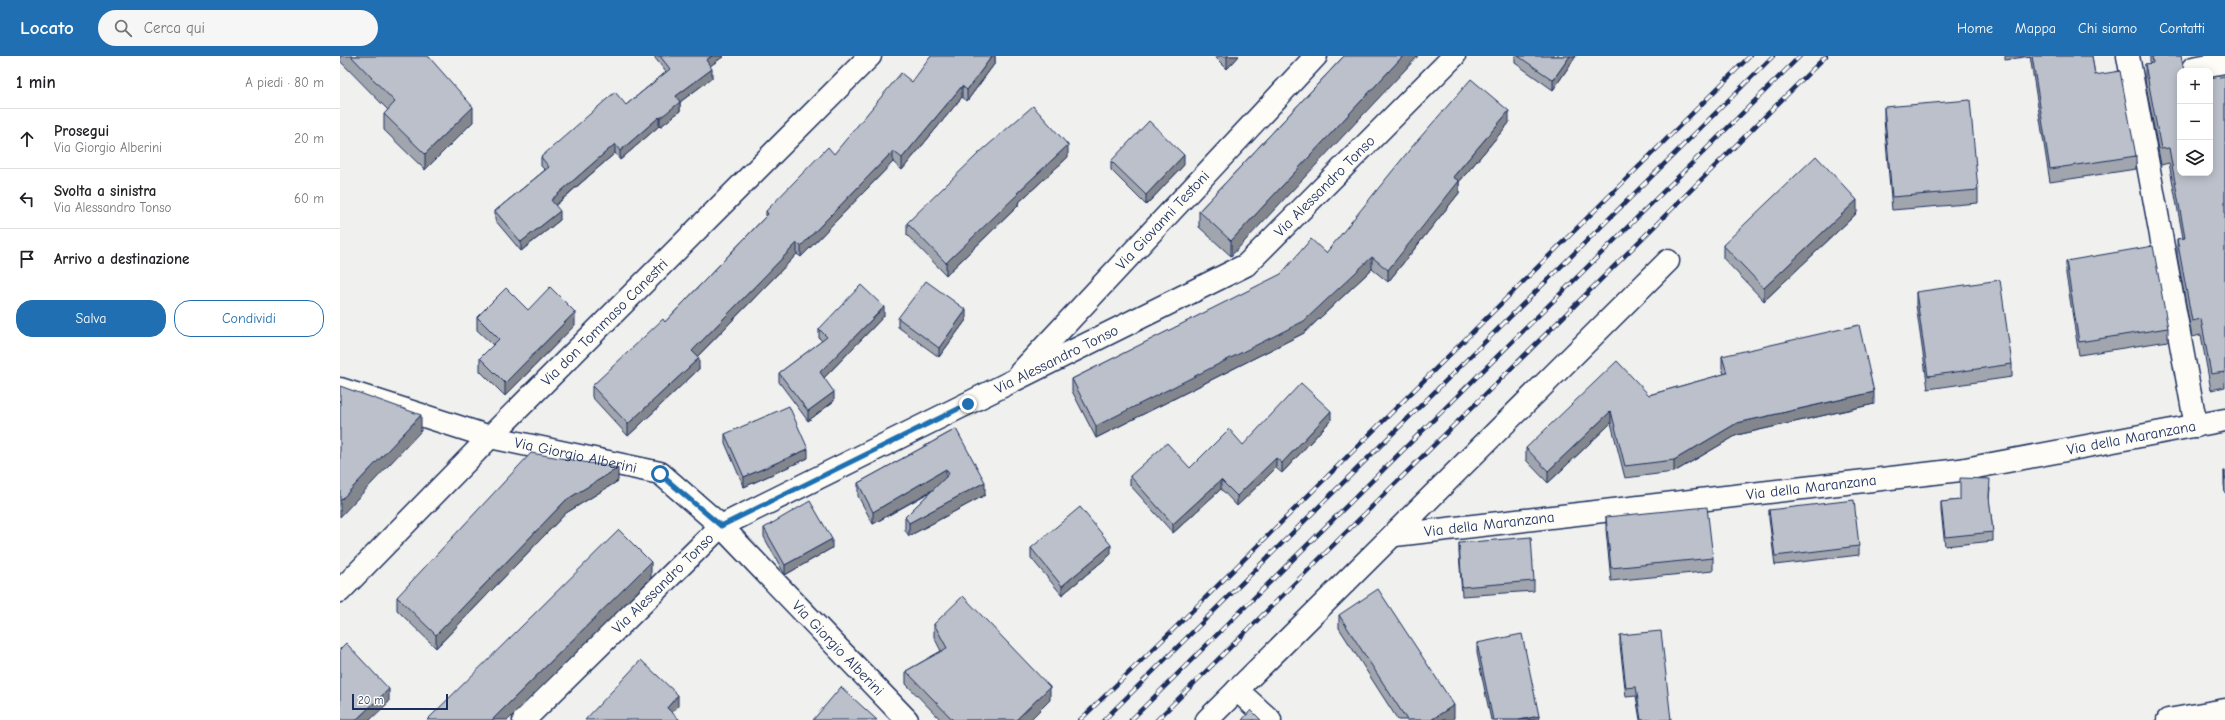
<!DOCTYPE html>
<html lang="it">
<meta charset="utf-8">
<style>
body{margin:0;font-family:"Comic Neue",sans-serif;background:#f6f6f6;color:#202124}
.controls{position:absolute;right:12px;top:12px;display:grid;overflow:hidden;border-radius:8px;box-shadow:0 2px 10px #0003}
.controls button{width:36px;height:36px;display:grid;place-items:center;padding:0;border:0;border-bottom:1px solid #e0e0e0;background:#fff;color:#202124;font:20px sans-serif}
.scale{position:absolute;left:12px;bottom:10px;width:96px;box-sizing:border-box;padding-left:4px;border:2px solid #1b2f5e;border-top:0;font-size:11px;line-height:14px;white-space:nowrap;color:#1b2f5e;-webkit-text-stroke:3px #fdfcf7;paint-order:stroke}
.stop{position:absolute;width:12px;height:12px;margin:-9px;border:3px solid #1f6fb2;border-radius:50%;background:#fff}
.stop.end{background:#1f6fb2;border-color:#fff;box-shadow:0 1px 4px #0008}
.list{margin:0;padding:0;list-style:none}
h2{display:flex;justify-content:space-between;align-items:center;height:52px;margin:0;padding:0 16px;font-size:17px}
h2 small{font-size:13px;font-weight:400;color:#757577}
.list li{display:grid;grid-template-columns:26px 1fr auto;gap:12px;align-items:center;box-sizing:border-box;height:60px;padding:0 16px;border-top:1px solid #e0e0e0}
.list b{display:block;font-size:15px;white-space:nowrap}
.list p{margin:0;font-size:13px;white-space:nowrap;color:#757577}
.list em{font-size:13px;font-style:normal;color:#757577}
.actions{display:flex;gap:8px;padding:12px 16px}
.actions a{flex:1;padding:9px 0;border:1px solid #1f6fb2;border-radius:16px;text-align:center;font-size:14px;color:#1f6fb2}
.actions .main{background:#1f6fb2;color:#fff}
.icon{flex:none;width:22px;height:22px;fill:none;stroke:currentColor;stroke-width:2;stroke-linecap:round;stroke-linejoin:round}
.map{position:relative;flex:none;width:1885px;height:664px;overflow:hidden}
header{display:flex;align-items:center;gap:24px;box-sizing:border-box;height:56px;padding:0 20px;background:#1f6fb2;color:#fff}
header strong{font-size:19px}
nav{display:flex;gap:22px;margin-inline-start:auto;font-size:14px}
.search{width:280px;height:36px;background:#f6f6f6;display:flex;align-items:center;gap:10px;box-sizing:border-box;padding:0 14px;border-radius:22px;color:#757577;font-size:15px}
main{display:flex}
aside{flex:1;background:#fff}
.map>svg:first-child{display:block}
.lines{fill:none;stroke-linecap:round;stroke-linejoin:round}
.minor-casing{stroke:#1b2f5e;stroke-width:25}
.minor{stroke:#fdfcf7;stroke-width:22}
.rail-casing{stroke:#1b2f5e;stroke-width:4.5}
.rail{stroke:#fdfcf7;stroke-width:3;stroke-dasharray:9;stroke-linecap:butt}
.wall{fill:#a1a5ae;stroke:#1b2f5e}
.shaded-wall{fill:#83868d;stroke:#1b2f5e}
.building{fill:#bbc0ca;stroke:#1b2f5e}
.route{stroke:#1f6fb2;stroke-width:5}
.labels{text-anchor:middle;stroke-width:4;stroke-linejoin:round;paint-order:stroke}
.street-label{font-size:15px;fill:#1b2f5e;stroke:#fdfcf7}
</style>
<header>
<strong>Locato</strong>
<div class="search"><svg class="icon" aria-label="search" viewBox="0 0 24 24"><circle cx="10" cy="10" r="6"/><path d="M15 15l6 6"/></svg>Cerca qui</div>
<nav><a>Home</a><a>Mappa</a><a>Chi siamo</a><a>Contatti</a></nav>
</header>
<main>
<aside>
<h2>1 min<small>A piedi · 80 m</small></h2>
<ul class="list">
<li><svg class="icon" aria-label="ahead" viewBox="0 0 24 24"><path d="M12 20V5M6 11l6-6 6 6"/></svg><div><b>Prosegui</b><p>Via Giorgio Alberini</p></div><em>20 m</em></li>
<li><svg class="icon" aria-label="left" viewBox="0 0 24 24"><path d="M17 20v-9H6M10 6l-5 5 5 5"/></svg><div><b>Svolta a sinistra</b><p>Via Alessandro Tonso</p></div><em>60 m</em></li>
<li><svg class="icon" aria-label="arrive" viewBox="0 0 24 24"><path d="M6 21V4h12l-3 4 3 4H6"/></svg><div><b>Arrivo a destinazione</b></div></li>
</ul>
<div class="actions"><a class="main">Salva</a><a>Condividi</a></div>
</aside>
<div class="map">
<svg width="1885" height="664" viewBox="0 0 1885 664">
<rect width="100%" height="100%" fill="#f0f0ee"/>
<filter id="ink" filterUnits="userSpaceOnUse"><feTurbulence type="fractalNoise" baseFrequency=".025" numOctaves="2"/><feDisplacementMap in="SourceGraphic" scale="8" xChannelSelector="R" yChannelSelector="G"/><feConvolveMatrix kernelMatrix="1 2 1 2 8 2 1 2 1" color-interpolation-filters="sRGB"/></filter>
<g filter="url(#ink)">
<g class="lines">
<defs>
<g id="minor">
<path d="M 1788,0 L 1856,370"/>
<path d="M 1853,12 L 1885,6"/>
<path id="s1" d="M 680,317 L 976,0"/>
<path id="s2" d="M 0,333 L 150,381 L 320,417 L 381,470 L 567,664"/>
<path id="s3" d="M 1055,479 L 1620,414 L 1885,364"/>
<path id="s4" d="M 0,535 L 150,381 L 530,0"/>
<path d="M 897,634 L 930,664"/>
<path id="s5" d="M 184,664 L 381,470 L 906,209 L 1114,0"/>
<path d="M 867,664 L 1328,205"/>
<path d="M 1828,664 L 1885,654"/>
</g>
</defs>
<use href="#minor" class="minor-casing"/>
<use href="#minor" class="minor"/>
<defs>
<g id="rail">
<path d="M 740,664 L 840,567 L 1410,0"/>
<path d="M 764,664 L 1433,0"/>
<path d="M 791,664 L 1460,0"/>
<path d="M 817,664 L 1486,0"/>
</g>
</defs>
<use href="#rail" class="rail-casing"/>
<use href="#rail" class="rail"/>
</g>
<g class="wall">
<path d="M 0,0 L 88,0 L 133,66 L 85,114 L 44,74 L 44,58 L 48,54 L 0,5 Z"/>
<path d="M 315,0 L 384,0 L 370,10 L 372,22 L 340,46 L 340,55 L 320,71 L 319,70 L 280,104 L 275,97 L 215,150 L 220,164 L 181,195 L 155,164 L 155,155 L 205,114 L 201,110 L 201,101 L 286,49 L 326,16 L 315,2 Z"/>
<path d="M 655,0 L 655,7 L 627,45 L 622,41 L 562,114 L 553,106 L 461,201 L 457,198 L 357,301 L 359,313 L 288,380 L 252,341 L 252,330 L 325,266 L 426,160 L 426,155 L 494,98 L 572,26 Z"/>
<path d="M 874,0 L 899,0 L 887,13 Z"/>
<path d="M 1004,0 L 891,200 L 859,171 L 859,155 Z"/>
<path d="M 1175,0 L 1236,0 L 1213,34 L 1175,7 Z"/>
<path d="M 1665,0 L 1752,0 L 1755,19 L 1796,100 L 1796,113 L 1710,126 L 1690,0 L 1665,4 Z"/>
<path d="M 1810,0 L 1841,0 L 1840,117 L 1885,20 L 1885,331 L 1871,334 L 1861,279 L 1852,281 L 1837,199 L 1837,183 L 1843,182 L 1829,107 L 1821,109 L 1805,24 L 1805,8 L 1810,8 Z"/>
<path d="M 1544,51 L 1638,134 L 1638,147 L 1552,154 L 1544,64 Z"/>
<path d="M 1169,67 L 1119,126 L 1119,137 L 1048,226 L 1032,213 L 964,277 L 756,382 L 732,335 L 732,323 L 986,197 Z"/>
<path d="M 728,101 L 678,147 L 678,150 L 606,219 L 567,179 L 567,167 Z"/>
<path d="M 771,105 L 844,109 L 806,149 L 771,114 Z"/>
<path d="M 1517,157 L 1424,245 L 1383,202 L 1383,189 Z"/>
<path d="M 1726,205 L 1828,272 L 1828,285 L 1739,299 L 1726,218 Z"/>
<path d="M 1576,236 L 1672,308 L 1672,321 L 1588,333 L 1576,249 Z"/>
<path d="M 188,254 L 235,269 L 165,340 L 140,315 L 140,302 L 153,289 L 137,274 L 137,261 Z"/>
<path d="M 544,260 L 484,322 L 494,345 L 468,365 L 439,326 L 439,317 L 482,285 L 479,282 L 479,273 Z"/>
<path d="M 558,262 L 626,264 L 599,301 L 558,271 Z"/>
<path d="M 1382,300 L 1534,348 L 1397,379 L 1334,416 L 1285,422 L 1271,367 L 1208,427 L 1186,404 L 1186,392 L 1309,339 L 1384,318 L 1382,312 Z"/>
<path d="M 991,364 L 942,417 L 936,412 L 897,450 L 881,433 L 833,477 L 790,429 L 790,420 L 850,412 L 903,389 Z"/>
<path d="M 616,373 L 645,439 L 569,480 L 565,474 L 565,461 L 592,435 L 533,468 L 518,440 L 518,427 Z"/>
<path d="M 385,378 L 468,402 L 404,431 L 385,387 Z"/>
<path d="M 1884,415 L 1885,415 L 1885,437 L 1884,428 Z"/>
<path d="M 278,425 L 226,457 L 96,592 L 57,554 L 57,541 Z"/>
<path d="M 1650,432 L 1649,444 L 1653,476 L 1653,485 L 1605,490 L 1601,455 L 1601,446 L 1620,444 Z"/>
<path d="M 1429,454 L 1519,490 L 1519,499 L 1435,509 L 1429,463 Z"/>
<path d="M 1266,461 L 1373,502 L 1373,515 L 1271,525 L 1266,474 Z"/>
<path d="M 424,472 L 492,492 L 445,519 L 424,481 Z"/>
<path d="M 1119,487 L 1194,525 L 1194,535 L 1122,540 L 1119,496 Z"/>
<path d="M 691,492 L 771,498 L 722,539 L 691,502 Z"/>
<path d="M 999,559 L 1114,662 L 1111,664 L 1058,664 L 999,572 Z"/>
<path d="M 594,568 L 710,644 L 690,664 L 601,664 L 566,628 L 566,615 L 601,595 L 594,581 Z"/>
<path d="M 1280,579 L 1331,664 L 1300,664 L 1296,640 L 1286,641 L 1280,589 Z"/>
<path d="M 1137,587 L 1199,664 L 1151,664 L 1137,597 Z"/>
</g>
<g class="shaded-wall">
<path d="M 372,0 L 384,0 L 366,13 L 366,4 Z"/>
<path d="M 652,0 L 655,0 L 655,7 L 627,45 L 627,34 Z"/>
<path d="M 887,0 L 899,0 L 887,13 Z"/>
<path d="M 1063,0 L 1078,0 L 891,200 L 891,185 Z"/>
<path d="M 1230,0 L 1236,0 L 1213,34 L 1213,24 Z"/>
<path d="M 372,13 L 372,22 L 340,46 L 340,55 L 320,71 L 320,62 L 336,40 Z"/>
<path d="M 622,30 L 622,41 L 562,114 L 562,102 Z"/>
<path d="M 133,51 L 133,66 L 85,114 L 85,98 Z"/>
<path d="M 1169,55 L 1169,67 L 1119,126 L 1119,137 L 1048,226 L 1048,214 L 1113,121 Z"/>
<path d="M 319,61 L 319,70 L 280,104 L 280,95 Z"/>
<path d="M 275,88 L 275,97 L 211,153 L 211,144 Z"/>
<path d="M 728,89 L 728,101 L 678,147 L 678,150 L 606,219 L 606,207 L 677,137 Z"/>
<path d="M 553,95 L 553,106 L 461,201 L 461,190 Z"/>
<path d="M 844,99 L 844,109 L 806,149 L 806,139 Z"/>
<path d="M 1517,144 L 1517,157 L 1424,245 L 1424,232 Z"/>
<path d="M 220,155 L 220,164 L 181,195 L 181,186 Z"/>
<path d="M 457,187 L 457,198 L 352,306 L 352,295 Z"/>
<path d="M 1032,201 L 1032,213 L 964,277 L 756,382 L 756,370 Z"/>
<path d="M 544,251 L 544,260 L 480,326 L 480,316 Z"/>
<path d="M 626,254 L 626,264 L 599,301 L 599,292 Z"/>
<path d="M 235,256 L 235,269 L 165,340 L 165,327 Z"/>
<path d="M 359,302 L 359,313 L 288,380 L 288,368 Z"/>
<path d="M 494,336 L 494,345 L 468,365 L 468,355 Z"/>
<path d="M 1534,336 L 1534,348 L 1397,379 L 1334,416 L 1334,404 L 1397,367 Z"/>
<path d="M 991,355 L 991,364 L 942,417 L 942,407 Z"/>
<path d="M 1271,355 L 1271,367 L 1208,427 L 1208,415 Z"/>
<path d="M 81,359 L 81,375 L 0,461 L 0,445 Z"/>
<path d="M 468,393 L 468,402 L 404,431 L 404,421 Z"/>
<path d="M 936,402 L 936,412 L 897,450 L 897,440 Z"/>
<path d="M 278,412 L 278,425 L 226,457 L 96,592 L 96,579 L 226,444 Z"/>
<path d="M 606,413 L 606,426 L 533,468 L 533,456 Z"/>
<path d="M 881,424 L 881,433 L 833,477 L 833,468 Z"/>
<path d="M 645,426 L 645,439 L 569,480 L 569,467 Z"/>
<path d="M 492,483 L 492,492 L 445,519 L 445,509 Z"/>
<path d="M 771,489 L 771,498 L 722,539 L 722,530 Z"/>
<path d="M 311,506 L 311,522 L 168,664 L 152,664 Z"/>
<path d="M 710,631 L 710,644 L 690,664 L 676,664 Z"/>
<path d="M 49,633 L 49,646 L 30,664 L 16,664 Z"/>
<path d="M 338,639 L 338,650 L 327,663 L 327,652 Z"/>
<path d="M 1114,649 L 1114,662 L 1111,664 L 1091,664 Z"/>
<path d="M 1199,660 L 1199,664 L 1179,664 Z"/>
</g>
<g class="building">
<path d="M 11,0 L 88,0 L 133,51 L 85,98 L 44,58 L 55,46 Z"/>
<path d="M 320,0 L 372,0 L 366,4 L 372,13 L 336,40 L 340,46 L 320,62 L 319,61 L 280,95 L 275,88 L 211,144 L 220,155 L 181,186 L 155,155 L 209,111 L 201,101 L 275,36 L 286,49 L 330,13 Z"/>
<path d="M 591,0 L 652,0 L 627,34 L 622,30 L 562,102 L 553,95 L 461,190 L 457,187 L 352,295 L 359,302 L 288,368 L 252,330 L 323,263 L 325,266 L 428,158 L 426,155 L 488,91 L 494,98 L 561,17 L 572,26 Z"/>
<path d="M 1004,0 L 1063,0 L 891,185 L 859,155 Z"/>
<path d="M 1178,0 L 1230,0 L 1213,24 Z"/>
<path d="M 1692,0 L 1752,0 L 1755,19 L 1780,15 L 1796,100 L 1710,113 Z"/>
<path d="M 1812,0 L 1841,0 L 1844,15 L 1840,15 L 1840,117 L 1870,117 L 1870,23 L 1885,20 L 1885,316 L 1871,318 L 1861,263 L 1852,265 L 1837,183 L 1845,182 L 1829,92 L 1821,93 L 1805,8 L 1813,7 Z"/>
<path d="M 1131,23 L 1169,55 L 1113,121 L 1119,125 L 1048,214 L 1032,201 L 964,265 L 756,370 L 732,323 L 941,218 L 971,183 L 986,197 L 1071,92 Z"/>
<path d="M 1630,44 L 1638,134 L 1552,141 L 1544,51 Z"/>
<path d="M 693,50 L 728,89 L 677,137 L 678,138 L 606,207 L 567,167 L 639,97 Z"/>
<path d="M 809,65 L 844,99 L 806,139 L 771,105 Z"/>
<path d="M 1476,100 L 1517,144 L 1424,232 L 1383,189 Z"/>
<path d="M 1813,190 L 1828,272 L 1739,286 L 1726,205 Z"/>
<path d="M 1660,224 L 1672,308 L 1588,320 L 1576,236 Z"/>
<path d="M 586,225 L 626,254 L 599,292 L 558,262 Z"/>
<path d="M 521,229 L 544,251 L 480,316 L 494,336 L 468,355 L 439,317 L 487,281 L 479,273 Z"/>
<path d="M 210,231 L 235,256 L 165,327 L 140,302 L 159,283 L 137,261 L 166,232 L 188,254 Z"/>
<path d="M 1519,269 L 1534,336 L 1397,367 L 1334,404 L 1285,410 L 1271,355 L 1208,415 L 1186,392 L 1277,305 L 1309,339 L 1387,317 L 1382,300 Z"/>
<path d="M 961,327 L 991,355 L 942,407 L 936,402 L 897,440 L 881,424 L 833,468 L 790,420 L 827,387 L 850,412 L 889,373 L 903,389 Z"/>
<path d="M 0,330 L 81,359 L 0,445 Z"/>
<path d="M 449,350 L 468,393 L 404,421 L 385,378 Z"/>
<path d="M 616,373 L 645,426 L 569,467 L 565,461 L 609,418 L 606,413 L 533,456 L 518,427 Z"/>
<path d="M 191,397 L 278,412 L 226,444 L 96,579 L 57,541 Z"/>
<path d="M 1884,415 L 1885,415 L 1885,424 Z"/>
<path d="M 1620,422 L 1650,423 L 1649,441 L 1653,476 L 1605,481 L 1601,446 L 1620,444 Z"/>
<path d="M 1514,444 L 1519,490 L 1435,500 L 1429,454 Z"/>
<path d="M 470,445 L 492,483 L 445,509 L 424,472 Z"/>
<path d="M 740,451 L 771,489 L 722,530 L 691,492 Z"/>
<path d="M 1367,451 L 1373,502 L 1271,512 L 1266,461 Z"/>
<path d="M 279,474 L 311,506 L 152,664 L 87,664 Z"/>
<path d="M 1191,481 L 1194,525 L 1122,531 L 1119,487 Z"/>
<path d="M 1038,533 L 1114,649 L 1091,664 L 1067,664 L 999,559 Z"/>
<path d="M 623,540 L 710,631 L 676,664 L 613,664 L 566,615 L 607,592 L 594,568 Z"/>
<path d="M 1321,575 L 1331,664 L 1301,664 L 1296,631 L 1286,632 L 1280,579 Z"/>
<path d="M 1182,578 L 1199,660 L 1179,664 L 1153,664 L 1137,587 Z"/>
<path d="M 6,587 L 49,633 L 16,664 L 0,664 L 0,593 Z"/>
<path d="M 301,604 L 338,639 L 327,652 L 340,664 L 245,664 Z"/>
<path d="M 501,631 L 537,664 L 473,664 Z"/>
<path d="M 911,654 L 921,664 L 902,664 Z"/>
</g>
</g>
<g class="lines" filter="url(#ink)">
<path class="route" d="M 320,418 L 381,470 L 628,348"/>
</g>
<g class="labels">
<g class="street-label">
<text dy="5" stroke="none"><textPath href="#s5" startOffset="974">Via Alessandro Tonso</textPath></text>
<text dy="5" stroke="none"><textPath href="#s1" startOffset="209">Via Giovanni Testoni</textPath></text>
<text dy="5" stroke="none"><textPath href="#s4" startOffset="377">Via don Tommaso Canestri</textPath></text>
<text dy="5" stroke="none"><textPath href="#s5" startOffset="651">Via Alessandro Tonso</textPath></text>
<text dy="5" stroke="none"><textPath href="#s3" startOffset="743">Via della Maranzana</textPath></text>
<text dy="5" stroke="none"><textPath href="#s2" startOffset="245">Via Giorgio Alberini</textPath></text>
<text dy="5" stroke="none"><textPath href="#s3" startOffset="419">Via della Maranzana</textPath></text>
<text dy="5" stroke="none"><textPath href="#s3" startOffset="95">Via della Maranzana</textPath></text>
<text dy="5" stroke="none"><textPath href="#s5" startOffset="195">Via Alessandro Tonso</textPath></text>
<text dy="5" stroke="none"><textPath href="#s2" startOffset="581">Via Giorgio Alberini</textPath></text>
</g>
</g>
</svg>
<div class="controls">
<button>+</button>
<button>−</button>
<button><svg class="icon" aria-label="layers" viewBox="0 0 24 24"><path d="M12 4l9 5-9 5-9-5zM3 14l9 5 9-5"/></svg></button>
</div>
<div class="scale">20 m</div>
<div class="stop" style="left:320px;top:418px"></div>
<div class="stop end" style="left:628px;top:348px"></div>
</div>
</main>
